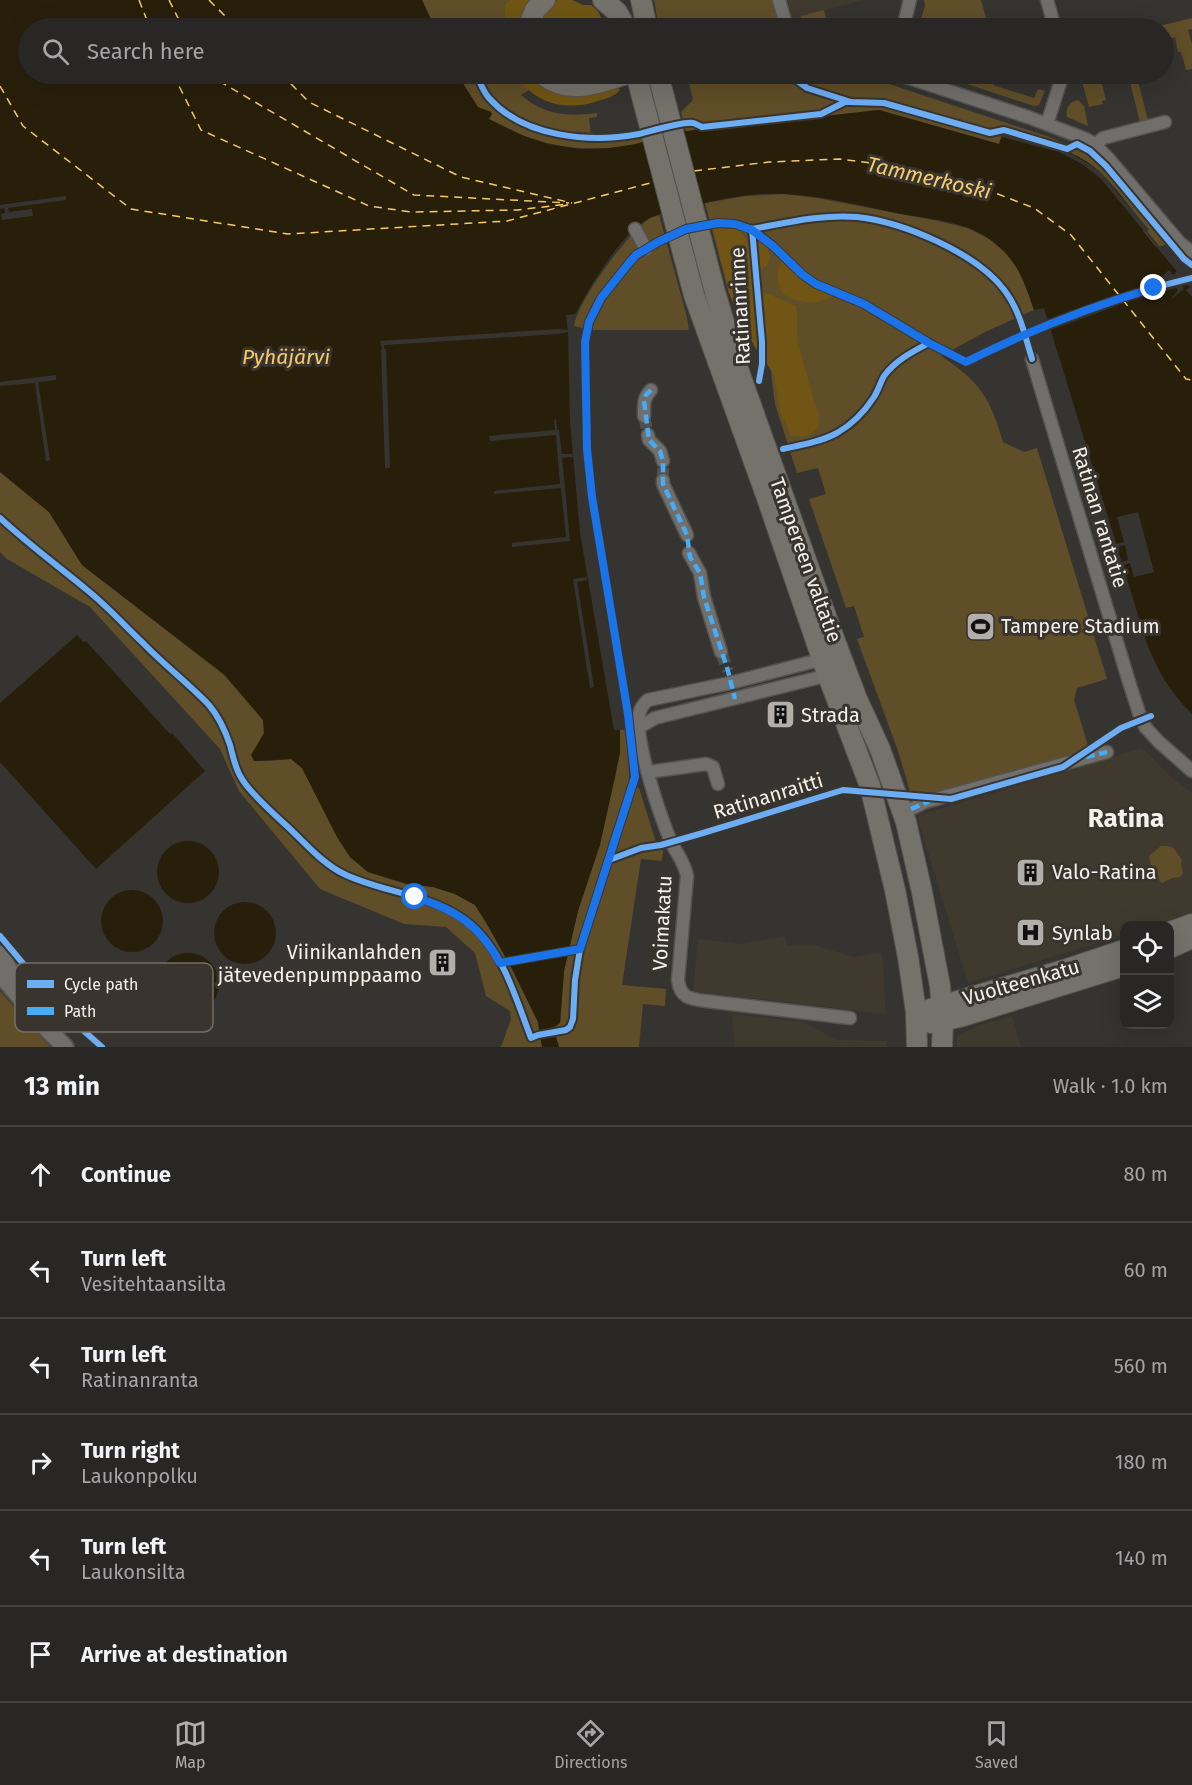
<!DOCTYPE html>
<meta charset="utf-8">
<style>
body{margin:0;font-family:"Fira Sans",sans-serif;background:#302f2d;color:#f1f3f6}
.controls{position:absolute;right:18px;bottom:18px;display:grid;overflow:hidden;border-radius:12px;box-shadow:0 6px 24px #0002}
.controls button{width:54px;height:54px;display:grid;place-items:center;padding:0;border:0;border-bottom:2px solid #444442;background:#282725;color:#f1f3f6;font:30px sans-serif}
.stop{position:absolute;width:18px;height:18px;margin:-14px;border:4px solid #1a73e8;border-radius:50%;background:#fff}
.stop.end{background:#1a73e8;border-color:#fff;box-shadow:0 2px 6px #0008}
.list{margin:0;padding:0;list-style:none}
h2{display:flex;justify-content:space-between;align-items:center;height:78px;margin:0;padding:0 24px;font-size:26px}
h2 small{font-size:20px;font-weight:400;color:#a5a5a7}
.list li{display:grid;grid-template-columns:39px 1fr auto;gap:18px;align-items:center;box-sizing:border-box;height:96px;padding:0 24px;border-top:2px solid #444442}
.list b{display:block;font-size:22px;white-space:nowrap}
.list p{margin:0;font-size:20px;white-space:nowrap;color:#a5a5a7}
.list em{font-size:20px;font-style:normal;color:#a5a5a7}
.icon{flex:none;width:33px;height:33px;fill:none;stroke:currentColor;stroke-width:2;stroke-linecap:round;stroke-linejoin:round}
.map{position:relative;flex:none;width:1192px;height:1047px;overflow:hidden}
.search{position:absolute;background:#282725;box-shadow:0 6px 24px #0002;left:18px;right:18px;top:18px;height:66px;display:flex;align-items:center;gap:15px;box-sizing:border-box;padding:0 21px;border-radius:33px;color:#a5a5a7;font-size:22px}
.sheet{height:654px;background:#282725}
nav{display:flex;justify-content:space-around;align-items:center;box-sizing:border-box;height:84px;border-top:2px solid #444442;background:#282725;font-size:16px;color:#a5a5a7}
nav a{display:grid;justify-items:center;gap:3px}
nav .on{color:#b2afab}
.map>svg:first-child{display:block}
.built{fill:#403a2e}
.green{fill:#604e28}
.forest{fill:#705514}
.water{fill:#281f0b}
.pier{fill:#363431}
.lines{fill:none;stroke-linecap:round;stroke-linejoin:round}
.ferry{stroke:#f7ca6c;stroke-width:1.5;stroke-dasharray:8 6;stroke-linecap:butt}
.street-tunnel{stroke:#52504d;stroke-width:12;stroke-dasharray:12 6;stroke-linecap:butt}
.street-casing{stroke:#555350;stroke-width:15}
.secondary-casing{stroke:#555350;stroke-width:20}
.primary-casing{stroke:#555350;stroke-width:22}
.street{stroke:#706f6c;stroke-width:12}
.secondary{stroke:#706f6c;stroke-width:16}
.primary{stroke:#75726c;stroke-width:20}
.quiet{stroke:#46acf6;stroke-width:4.5;stroke-dasharray:9 4.5;stroke-linecap:butt}
.cycleway-casing{stroke:#39352e;stroke-width:10}
.cycleway{stroke:#6dadf4;stroke-width:6}
.route{stroke:#1a73e8;stroke-width:8}
.labels{text-anchor:middle;stroke-width:6;stroke-linejoin:round;paint-order:stroke}
.street-label{font-size:20px;fill:#f4f1ed;stroke:#39352e}
.poi-label{font-size:20px;fill:#f4f1ed;stroke:#39352e;text-anchor:start}
.water-label{font-size:21px;font-style:italic;fill:#f7ca6c;stroke:#39352e}
.district-label{font-size:26px;font-weight:bold;fill:#f4f1ed;stroke:#39352e}
.key{fill:#39352e;stroke:#716d67;stroke-width:1.5}
.key-label{font-size:16px;fill:#f4f1ed}
</style>
<div class="map">
<svg width="1192" height="1047" viewBox="0 0 1192 1047">
<rect width="100%" height="100%" fill="#363431"/>
<g class="built">
<path d="M 786,0 L 864,0 L 802,16 L 798,19 L 806,28 L 798,28 L 794,24 Z"/>
<path d="M 1142,748 L 1173,779 L 1192,793 L 1192,915 L 1157,925 L 1124,926 L 1124,935 L 968,983 L 917,816 Z"/>
<path d="M 785,936 L 787,946 L 813,945 L 854,957 L 882,953 L 886,1014 L 693,991 L 698,939 L 743,944 Z"/>
<path d="M 732,1014 L 803,1022 L 836,1040 L 887,1041 L 886,1047 L 735,1047 Z"/>
<path d="M 1012,1016 L 1021,1047 L 956,1047 L 957,1036 L 976,1027 Z"/>
</g>
<g class="green">
<path d="M 422,0 L 521,0 L 507,20 L 505,28 L 435,28 Z"/>
<path d="M 654,0 L 773,0 L 777,18 L 776,20 L 750,28 L 659,28 Z"/>
<path d="M 924,0 L 981,0 L 989,28 L 918,28 L 925,6 Z"/>
<path d="M 824,10 L 829,28 L 806,28 L 799,21 L 801,16 Z"/>
<path d="M 1192,18 L 1192,29 L 1188,30 L 1192,44 L 1192,69 L 1186,70 L 1181,52 L 1178,52 L 1175,37 L 1167,39 L 1169,50 L 1167,55 L 1164,55 L 1164,28 L 1151,28 Z"/>
<path d="M 457,74 L 514,74 L 529,90 L 521,95 C 543,115 568,117 597,113 L 597,117 L 589,118 L 591,136 C 559,135 529,125 502,107 L 499,109 C 539,141 592,144 641,136 L 643,142 C 599,154 555,149 514,132 C 506,128 496,125 489,119 C 475,108 466,88 457,74 Z"/>
<path d="M 687,74 L 859,74 L 1049,137 L 1082,150 L 1098,161 L 1170,244 L 1156,247 L 1143,231 L 1002,137 L 999,144 L 879,110 L 686,132 L 681,112 L 693,100 Z"/>
<path d="M 936,74 L 996,74 L 993,85 L 1034,98 L 1038,89 L 1045,91 L 1039,105 L 1034,106 Z"/>
<path d="M 1080,74 L 1108,74 L 1100,76 L 1106,100 L 1102,101 L 1103,104 L 1089,107 Z"/>
<path d="M 1128,74 L 1136,74 L 1148,120 L 1140,122 Z"/>
<path d="M 1078,100 L 1084,106 L 1088,126 L 1067,117 C 1065,108 1070,101 1078,100 Z"/>
<path d="M 784,194 L 817,198 L 938,221 L 968,228 L 991,240 L 1007,254 L 1023,277 L 1034,310 L 987,331 L 941,356 C 980,382 990,397 1003,442 L 1024,452 L 1037,448 L 1107,679 L 1077,688 L 1074,700 L 1090,752 L 944,794 L 911,795 L 898,751 L 857,639 L 864,637 L 854,606 L 846,608 L 809,499 L 826,494 L 818,468 L 797,473 L 775,404 L 761,293 L 749,290 L 729,294 L 705,203 L 746,196 Z"/>
<path d="M 659,215 L 687,317 L 689,330 L 591,330 L 574,326 C 578,300 628,233 650,218 C 652,217 657,216 659,215 Z"/>
<path d="M 0,472 L 49,512 L 82,565 L 224,675 L 263,720 L 264,733 L 254,761 L 270,761 L 291,759 L 302,768 L 337,837 L 350,857 L 368,872 L 407,884 L 433,887 L 455,894 L 475,905 L 487,924 L 513,971 L 538,1022 L 542,1047 L 501,1047 L 511,1019 L 510,1011 L 486,996 L 475,953 L 446,927 L 404,924 L 320,889 L 239,791 L 220,749 L 90,607 L 7,559 L 0,552 Z"/>
<path d="M 628,729 L 629,784 L 639,788 L 656,842 L 663,851 L 662,861 L 641,859 L 622,985 L 666,989 L 665,1006 L 643,1004 L 639,1047 L 559,1047 L 553,1028 L 560,1023 L 564,971 L 578,911 L 615,777 L 620,752 L 620,730 Z"/>
<path d="M 1161,846 C 1177,845 1174,851 1182,860 L 1181,864 L 1183,873 L 1180,877 L 1172,878 L 1162,883 L 1158,879 L 1157,871 L 1152,871 L 1149,856 Z"/>
<path d="M 0,991 L 50,1047 L 0,1047 Z"/>
</g>
<g class="forest">
<path d="M 511,0 L 533,0 L 519,28 L 505,28 L 505,5 Z"/>
<path d="M 557,0 L 572,0 L 583,5 L 591,5 L 598,11 L 602,20 L 599,28 L 577,28 L 561,20 L 555,23 L 550,28 L 536,28 L 540,16 Z"/>
<path d="M 515,74 L 531,74 L 536,78 L 585,94 L 617,88 L 620,89 C 616,96 608,98 601,100 C 567,112 535,105 515,74 Z"/>
<path d="M 724,226 C 758,229 752,267 755,293 L 766,293 L 796,306 L 797,312 L 797,339 L 815,405 L 819,413 L 818,428 L 807,436 L 791,436 L 780,411 L 774,374 L 754,346 L 730,296 L 713,228 Z"/>
<path d="M 764,242 C 770,251 773,263 762,269 L 758,266 L 757,244 Z"/>
<path d="M 781,261 C 798,276 812,287 832,296 C 822,305 793,304 783,293 C 776,285 777,270 781,261 Z"/>
</g>
<g class="water">
<path d="M 0,0 L 422,0 L 435,28 L 28,28 L 28,74 L 457,74 L 478,107 L 491,112 L 492,114 L 489,119 L 524,136 L 548,144 L 579,149 L 610,148 L 636,144 L 686,131 L 879,110 L 999,144 L 1003,132 C 1037,142 1076,148 1102,174 C 1118,190 1132,210 1147,228 L 1143,231 L 1190,287 L 1186,290 L 1192,297 L 1192,714 C 1170,692 1157,670 1146,641 L 1044,308 L 1034,310 C 1024,281 1018,261 992,241 C 968,222 931,219 901,214 C 863,206 824,196 784,194 C 752,192 721,199 690,207 C 677,210 662,212 650,218 C 622,231 590,287 575,314 L 566,315 L 568,332 L 570,421 L 580,533 L 614,730 L 620,730 L 620,752 L 615,777 L 600,845 L 578,911 L 564,971 L 560,1023 L 553,1028 L 559,1047 L 542,1047 L 538,1022 L 513,971 L 487,924 L 475,905 L 455,894 L 433,887 L 407,884 L 368,872 L 350,857 L 337,837 L 302,768 L 291,759 L 254,761 L 251,755 L 264,733 L 263,720 L 225,675 L 82,565 L 49,512 L 0,472 Z"/>
<path d="M 77,635 L 83,642 L 86,641 L 170,734 L 172,733 L 205,771 L 96,869 L 0,762 L 0,703 Z"/>
<circle cx="188" cy="872" r="31"/>
<circle cx="132" cy="921" r="31"/>
<circle cx="245" cy="933" r="31"/>
<circle cx="188" cy="984" r="31"/>
</g>
<g class="pier">
<path d="M 1003,132 L 1060,148 L 1075,156 L 1094,167 L 1102,174 L 1149,230 L 1147,231 L 1192,286 L 1190,287 L 1188,285 L 1183,286 L 1184,289 L 1171,299 L 1178,290 L 1176,288 L 1124,303 L 1048,331 L 1045,320 L 1118,294 L 1156,282 L 1169,270 L 1173,275 L 1177,271 L 1101,179 L 1091,171 L 1082,164 L 1059,152 L 1002,137 Z"/>
<path d="M 66,196 L 66,200 L 8,208 L 9,212 L 32,209 L 33,216 L 2,220 L 1,214 L 5,213 L 4,208 L 0,209 L 0,205 Z"/>
<path d="M 558,329 L 568,330 L 568,332 L 558,334 L 384,345 L 384,349 L 386,349 L 390,468 L 385,468 L 381,349 L 382,349 L 380,341 Z"/>
<path d="M 56,375 L 56,380 L 38,382 L 50,460 L 46,461 L 35,383 L 0,386 L 0,382 Z"/>
<path d="M 556,419 L 557,430 L 559,430 L 562,454 L 572,454 L 573,457 L 562,458 L 570,541 L 512,547 L 512,543 L 566,537 L 561,488 L 494,494 L 494,491 L 560,484 L 556,435 L 490,441 L 489,436 L 555,430 L 554,420 Z"/>
<path d="M 1138,512 L 1154,572 L 1134,577 L 1130,563 L 1120,566 L 1119,563 L 1128,560 L 1125,545 L 1114,548 L 1113,545 L 1124,542 L 1117,517 Z"/>
<path d="M 587,577 L 587,580 L 577,582 L 594,687 L 590,688 L 573,579 Z"/>
</g>
<g class="lines">
<g class="ferry">
<path d="M 139,0 L 150,28"/>
<path d="M 169,0 L 183,28"/>
<path d="M 209,0 L 237,28"/>
<path d="M 173,74 L 201,130 L 369,206 L 411,212 L 518,210 L 567,204"/>
<path d="M 207,74 L 414,195 L 569,203"/>
<path d="M 281,74 L 309,102 L 461,177 L 572,203"/>
<path d="M 0,86 L 23,126 L 131,209 L 288,234 L 507,221 L 654,182"/>
<path d="M 694,171 L 769,162 L 840,159 L 902,167 L 990,191 L 1034,208 L 1071,235 L 1186,379 L 1192,380"/>
</g>
<g class="street-tunnel">
<path d="M 644,416 L 648,435"/>
<path d="M 663,480 L 663,461"/>
<path d="M 721,652 L 728,671"/>
</g>
<defs>
<g id="street">
<path d="M 779,0 L 787,28"/>
<path d="M 1047,0 L 1055,28"/>
<path d="M 903,28 L 910,0"/>
<path d="M 897,74 L 1028,117 L 1086,139 L 1095,145 L 1109,159 L 1180,243 L 1192,252"/>
<path d="M 1047,124 L 1063,74"/>
<path d="M 1095,145 L 1103,138 L 1165,122"/>
<path d="M 635,229 L 646,249"/>
<path d="M 1032,359 L 1129,682 L 1141,719 L 1146,728 L 1159,742 L 1192,771"/>
<path d="M 644,416 C 644,405 643,398 651,390"/>
<path d="M 648,435 L 649,440 L 660,451 L 663,461"/>
<path d="M 663,480 L 663,484 L 687,535"/>
<path d="M 689,553 L 700,573 L 704,597 L 721,652"/>
<path d="M 827,658 L 730,683 L 648,700 C 643,704 640,709 639,715 C 635,743 660,815 671,842 C 677,854 685,863 687,876 L 678,980 C 680,998 690,999 706,1001 L 850,1018"/>
<path d="M 638,728 L 655,718 L 833,674"/>
<path d="M 648,772 L 706,764 L 713,767 L 718,784"/>
<path d="M 911,809 L 925,802 L 1107,752"/>
</g>
<g id="secondary">
<path d="M 0,954 L 5,961 L 15,984"/>
<path d="M 0,974 L 48,1030 L 65,1047"/>
</g>
<g id="primary">
<path d="M 603,0 L 617,12 L 625,26"/>
<path d="M 641,0 L 647,28"/>
<path d="M 528,28 L 535,10 L 545,0"/>
<path d="M 542,74 C 569,96 598,83 627,74"/>
<path d="M 636,74 L 694,295 L 766,495 L 828,676 L 870,786 L 895,890 L 908,957 L 916,1012 L 917,1047"/>
<path d="M 658,74 L 715,292 L 737,366 L 832,633 L 857,699 L 880,749 L 906,822 L 922,892 L 940,986 L 943,1021 L 942,1047"/>
<path d="M 1170,932 L 1192,924"/>
<path d="M 1170,948 L 1192,938"/>
<path d="M 930,1009 L 1067,969 L 1124,950"/>
<path d="M 931,1023 L 960,1017 L 1124,966"/>
</g>
</defs>
<use href="#street" class="street-casing"/>
<use href="#secondary" class="secondary-casing"/>
<use href="#primary" class="primary-casing"/>
<use href="#street" class="street"/>
<use href="#secondary" class="secondary"/>
<use href="#primary" class="primary"/>
<g class="quiet">
<path d="M 651,390 L 646,395 L 644,401 L 649,440 L 660,451 L 663,461 L 663,484 L 687,535 L 690,557 L 700,573 L 704,597 L 728,671 L 735,699"/>
<path d="M 1086,757 L 1107,752"/>
<path d="M 911,809 L 930,801"/>
</g>
<defs>
<g id="cycleway">
<path d="M 476,74 C 480,82 483,91 489,98 C 524,138 591,143 639,134 C 651,131 684,121 693,123 C 694,123 700,126 702,127 L 821,114 L 845,102 L 851,102"/>
<path d="M 792,74 L 796,80 L 807,88 L 851,102 L 884,103 L 990,133 L 1004,130 L 1067,149 L 1077,144 L 1090,151 L 1106,166 L 1184,259 L 1192,265"/>
<path d="M 752,229 C 786,223 822,214 857,217 C 903,222 977,253 1005,291 C 1020,311 1025,336 1032,359"/>
<path d="M 752,229 L 762,342 L 762,364 L 759,381"/>
<path d="M 783,449 C 801,445 820,442 837,433 C 851,425 865,411 874,397 C 878,391 880,383 884,376 C 896,360 912,352 929,343"/>
<path d="M 0,518 C 28,544 58,566 87,590 C 107,606 124,625 143,643 C 164,665 188,683 209,705 C 219,717 225,730 230,745 C 233,756 235,769 242,779 C 250,793 276,816 289,828 C 306,844 323,864 344,874 C 387,895 442,894 477,930 C 505,958 517,1002 531,1038 L 538,1035 L 566,1030 L 570,1027 L 573,1019 L 575,980 L 580,949 L 635,777 L 628,714 L 591,489 L 587,449 L 585,342 L 589,322 L 601,298 L 629,263 L 636,255 L 658,242 L 686,229 L 718,223 L 735,224 L 752,229 L 773,246 L 803,275 L 816,284 L 864,304 L 929,343 L 966,362 C 1038,326 1113,297 1192,278"/>
<path d="M 609,860 L 641,848 L 661,845 L 703,833 L 843,790 L 951,799 L 1063,767 L 1121,728 L 1151,716"/>
<path d="M 0,936 L 67,1016 L 102,1047"/>
<path d="M 500,963 L 580,949"/>
</g>
</defs>
<use href="#cycleway" class="cycleway-casing"/>
<use href="#cycleway" class="cycleway"/>
</g>
<g class="lines">
<path class="route" d="M 415,897 C 455,910 479,924 500,963 L 580,949 L 635,777 L 628,714 L 592,497 L 587,449 L 585,342 L 589,322 L 601,298 L 629,263 L 636,255 L 658,242 L 686,229 L 718,223 L 735,224 L 752,230 L 773,246 L 803,275 L 816,284 L 864,304 L 929,343 L 966,362 C 1026,332 1089,307 1154,288"/>
</g>
<defs>
<symbol id="stadium-square" viewBox="-11 -11 22 22"><rect x="-9" y="-9" width="18" height="18" rx="4" fill="#b2afab" stroke="#39352e"/><path d="M0-5a6.5 5 0 1 0 0 10a6.5 5 0 1 0 0-10ZM-3.5-1.8h7v3.6h-7Z" fill="#111"/></symbol>
<symbol id="building-square" viewBox="-11 -11 22 22"><rect x="-9" y="-9" width="18" height="18" rx="4" fill="#b2afab" stroke="#39352e"/><path d="M-4-6H4V6H1V3H-1V6H-4ZM-2.5-4.3h1.7v1.8h-1.7ZM.8-4.3h1.7v1.8H.8ZM-2.5-1h1.7V.8h-1.7ZM.8-1h1.7V.8H.8Z" fill="#111"/></symbol>
<symbol id="hospital-square" viewBox="-11 -11 22 22"><rect x="-9" y="-9" width="18" height="18" rx="4" fill="#b2afab" stroke="#39352e"/><path d="M-5-5h3v3.5h4V-5h3V5h-3V1.5h-4V5h-3Z" fill="#111"/></symbol>
</defs>
<g fill-rule="evenodd">
<use href="#stadium-square" x="964" y="610" width="33" height="33"/>
<use href="#building-square" x="764" y="698" width="33" height="33"/>
<use href="#building-square" x="1014" y="856" width="33" height="33"/>
<use href="#hospital-square" x="1014" y="916" width="33" height="33"/>
<use href="#building-square" x="426" y="946" width="33" height="33"/>
</g>
<g class="labels">
<g class="street-label">
<text transform="translate(740 306) rotate(-93)" y="7">Ratinanrinne</text>
<text transform="translate(1100 517) rotate(73)" y="7">Ratinan rantatie</text>
<text transform="translate(806 560) rotate(70)" y="7">Tampereen valtatie</text>
<text transform="translate(768 796) rotate(-17)" y="7">Ratinanraitti</text>
<text transform="translate(662 923) rotate(-87)" y="7">Voimakatu</text>
<text transform="translate(1021 982) rotate(-16)" y="7">Vuolteenkatu</text>
</g>
<g class="poi-label">
<text x="1001" y="633">Tampere Stadium</text>
<text x="801" y="722">Strada</text>
<text x="1052" y="879">Valo-Ratina</text>
<text x="1052" y="940">Synlab</text>
<text x="422" y="959" text-anchor="end">Viinikanlahden<tspan x="422" dy="23">jätevedenpumppaamo</tspan></text>
</g>
<g class="water-label">
<text transform="translate(929 178) rotate(13)" y="7">Tammerkoski</text>
<text x="286" y="364">Pyhäjärvi</text>
</g>
<g class="district-label">
<text x="1126" y="827">Ratina</text>
</g>
</g>
<rect x="15" y="963" width="198" height="69" rx="9" class="key"/>
<rect x="27" y="980" width="27" height="8" fill="#6dadf4"/>
<rect x="27" y="1007" width="27" height="8" fill="#46acf6"/>
<g class="key-label">
<text x="64" y="990">Cycle path</text>
<text x="64" y="1017">Path</text>
</g>
</svg>
<div class="controls">
<button><svg class="icon" aria-label="locate" viewBox="0 0 24 24"><circle cx="12" cy="12" r="6"/><path d="M12 2v4M12 18v4M2 12h4M18 12h4"/></svg></button>
<button><svg class="icon" aria-label="layers" viewBox="0 0 24 24"><path d="M12 4l9 5-9 5-9-5zM3 14l9 5 9-5"/></svg></button>
</div>
<div class="stop" style="left:415px;top:897px"></div>
<div class="stop end" style="left:1154px;top:288px"></div>
<div class="search"><svg class="icon" aria-label="search" viewBox="0 0 24 24"><circle cx="10" cy="10" r="6"/><path d="M15 15l6 6"/></svg>Search here</div>
</div>
<section class="sheet">
<h2>13 min<small>Walk · 1.0 km</small></h2>
<ul class="list">
<li><svg class="icon" aria-label="ahead" viewBox="0 0 24 24"><path d="M12 20V5M6 11l6-6 6 6"/></svg><div><b>Continue</b></div><em>80 m</em></li>
<li><svg class="icon" aria-label="left" viewBox="0 0 24 24"><path d="M17 20v-9H6M10 6l-5 5 5 5"/></svg><div><b>Turn left</b><p>Vesitehtaansilta</p></div><em>60 m</em></li>
<li><svg class="icon" aria-label="left" viewBox="0 0 24 24"><path d="M17 20v-9H6M10 6l-5 5 5 5"/></svg><div><b>Turn left</b><p>Ratinanranta</p></div><em>560 m</em></li>
<li><svg class="icon" aria-label="right" viewBox="0 0 24 24"><path d="M7 20v-9h11M14 6l5 5-5 5"/></svg><div><b>Turn right</b><p>Laukonpolku</p></div><em>180 m</em></li>
<li><svg class="icon" aria-label="left" viewBox="0 0 24 24"><path d="M17 20v-9H6M10 6l-5 5 5 5"/></svg><div><b>Turn left</b><p>Laukonsilta</p></div><em>140 m</em></li>
<li><svg class="icon" aria-label="arrive" viewBox="0 0 24 24"><path d="M6 21V4h12l-3 4 3 4H6"/></svg><div><b>Arrive at destination</b></div></li>
</ul>
</section>
<nav>
<a class="on"><svg class="icon" aria-label="map" viewBox="0 0 24 24"><path d="M3 6l6-2 6 2 6-2v14l-6 2-6-2-6 2zM9 4v14M15 6v14"/></svg>Map</a>
<a><svg class="icon" aria-label="directions" viewBox="0 0 24 24"><path d="M12 3l9 9-9 9-9-9zM9 14v-3h6M13 9l2 2-2 2"/></svg>Directions</a>
<a><svg class="icon" aria-label="saved" viewBox="0 0 24 24"><path d="M7 4h10v16l-5-4-5 4z"/></svg>Saved</a>
</nav>
